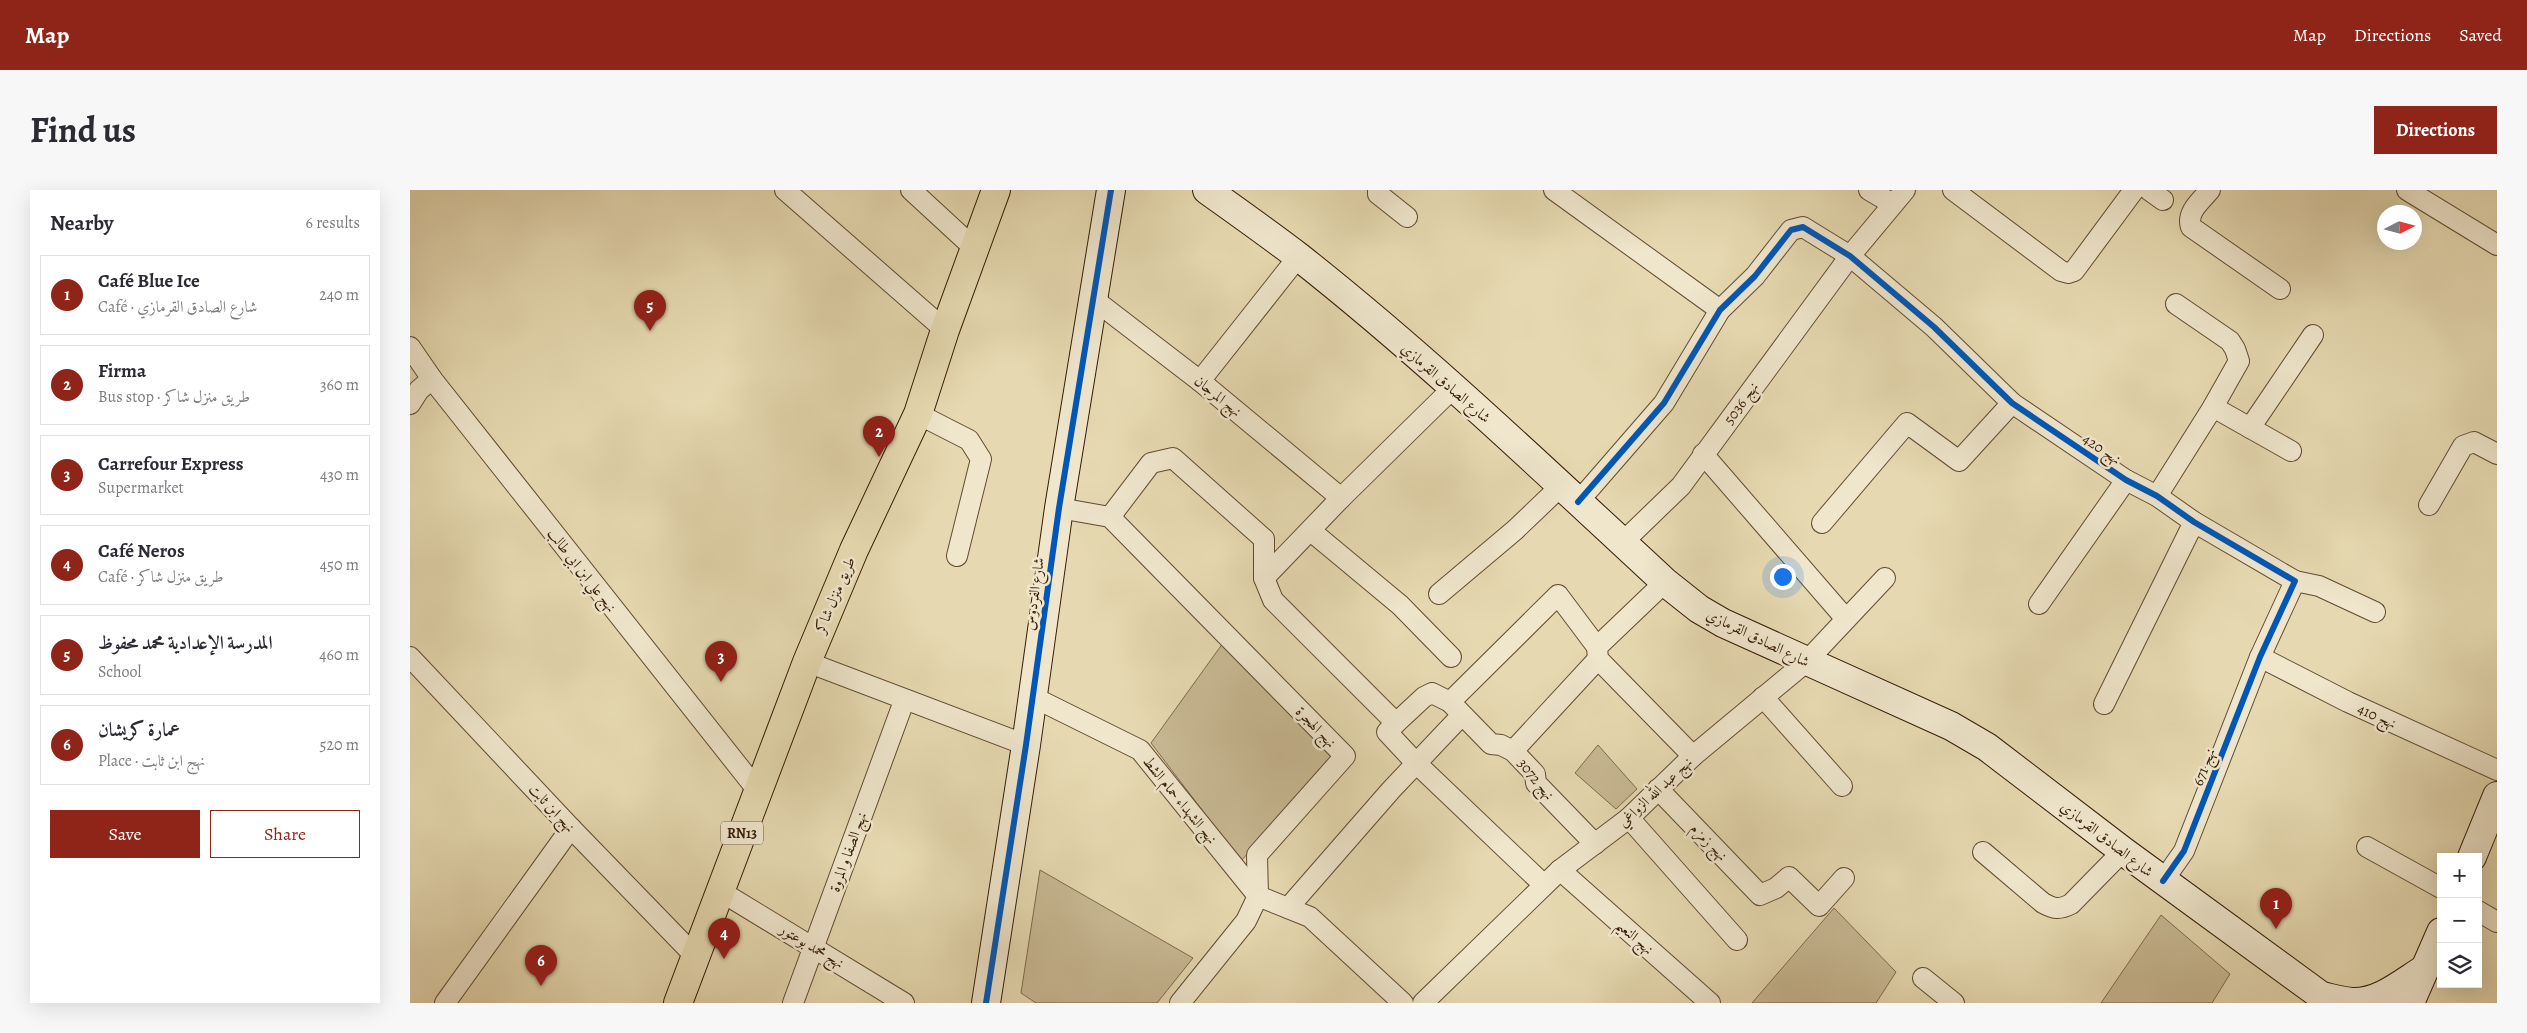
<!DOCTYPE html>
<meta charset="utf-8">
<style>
body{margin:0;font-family:Alegreya,Amiri,serif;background:#f7f7f7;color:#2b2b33}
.controls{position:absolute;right:15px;bottom:15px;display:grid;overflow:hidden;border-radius:0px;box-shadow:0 5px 20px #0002}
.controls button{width:45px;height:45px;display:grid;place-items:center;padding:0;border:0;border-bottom:1px solid #e1e1e2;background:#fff;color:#2b2b33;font:25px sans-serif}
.compass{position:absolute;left:1967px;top:15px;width:45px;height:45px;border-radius:50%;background:#fff;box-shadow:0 5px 20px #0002;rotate:84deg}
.you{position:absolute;left:1372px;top:386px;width:18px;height:18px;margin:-12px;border:4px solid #fff;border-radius:50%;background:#1a73e8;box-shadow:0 0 0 8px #1a73e833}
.badge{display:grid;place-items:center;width:32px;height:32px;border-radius:50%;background:#8f2418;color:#fff;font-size:16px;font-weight:700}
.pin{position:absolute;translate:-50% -41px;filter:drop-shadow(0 1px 2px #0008)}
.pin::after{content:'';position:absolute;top:26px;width:18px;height:15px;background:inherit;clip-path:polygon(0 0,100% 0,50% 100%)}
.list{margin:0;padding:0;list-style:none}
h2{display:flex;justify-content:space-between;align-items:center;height:65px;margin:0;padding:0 20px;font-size:21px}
h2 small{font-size:16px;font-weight:400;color:#7c7c81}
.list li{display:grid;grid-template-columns:32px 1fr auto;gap:15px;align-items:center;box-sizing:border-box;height:80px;margin:0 10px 10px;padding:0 10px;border:1px solid #e1e1e2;border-radius:0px}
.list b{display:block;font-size:19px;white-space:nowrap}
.list p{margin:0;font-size:16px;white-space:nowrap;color:#7c7c81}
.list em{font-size:16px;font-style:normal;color:#7c7c81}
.actions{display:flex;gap:10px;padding:15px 20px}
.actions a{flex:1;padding:11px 0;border:1px solid #8f2418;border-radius:0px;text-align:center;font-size:18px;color:#8f2418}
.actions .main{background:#8f2418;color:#fff}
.icon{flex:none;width:28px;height:28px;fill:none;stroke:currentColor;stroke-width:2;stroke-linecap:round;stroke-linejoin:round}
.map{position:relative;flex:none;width:2087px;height:813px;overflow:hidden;border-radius:0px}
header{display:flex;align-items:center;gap:30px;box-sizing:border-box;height:70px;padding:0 25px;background:#8f2418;color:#fff}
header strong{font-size:24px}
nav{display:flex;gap:28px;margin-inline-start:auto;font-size:18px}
.intro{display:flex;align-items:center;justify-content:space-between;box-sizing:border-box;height:120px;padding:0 30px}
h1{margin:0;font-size:35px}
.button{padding:12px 22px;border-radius:0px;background:#8f2418;color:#fff;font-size:18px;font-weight:700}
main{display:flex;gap:30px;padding:0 30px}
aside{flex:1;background:#fff;border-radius:0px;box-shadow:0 5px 20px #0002}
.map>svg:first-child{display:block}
.green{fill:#c8b994;stroke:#7e6a4d}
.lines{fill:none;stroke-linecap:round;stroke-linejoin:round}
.street-casing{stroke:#614b31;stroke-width:22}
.secondary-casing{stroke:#351c06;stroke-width:30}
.primary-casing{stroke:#351c06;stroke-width:30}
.street{stroke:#efe6cc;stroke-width:20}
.secondary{stroke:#efe6cc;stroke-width:28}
.primary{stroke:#e6d9b1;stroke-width:28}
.cycleway-casing{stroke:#efe6cc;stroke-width:9}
.cycleway{stroke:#0057b8;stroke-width:6}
.labels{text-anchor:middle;stroke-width:5;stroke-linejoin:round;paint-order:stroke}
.shield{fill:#efe6cc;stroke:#6d5941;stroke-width:1}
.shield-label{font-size:14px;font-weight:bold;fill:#351c06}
.street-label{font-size:15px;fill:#351c06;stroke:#efe6cc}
</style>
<header>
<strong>Map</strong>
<nav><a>Map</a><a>Directions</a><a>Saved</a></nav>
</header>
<div class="intro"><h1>Find us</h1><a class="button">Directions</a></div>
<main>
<aside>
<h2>Nearby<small>6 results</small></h2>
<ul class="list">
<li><span class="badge">1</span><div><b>Café Blue Ice</b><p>Café · شارع الصادق القرمازي</p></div><em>240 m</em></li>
<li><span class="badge">2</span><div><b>Firma</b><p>Bus stop · طريق منزل شاكر</p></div><em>360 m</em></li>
<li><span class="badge">3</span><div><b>Carrefour Express</b><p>Supermarket</p></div><em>430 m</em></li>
<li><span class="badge">4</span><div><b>Café Neros</b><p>Café · طريق منزل شاكر</p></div><em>450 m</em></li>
<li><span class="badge">5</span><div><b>المدرسة الإعدادية محمد محفوظ</b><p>School</p></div><em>460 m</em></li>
<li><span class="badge">6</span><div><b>عمارة كريشان</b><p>Place · نهج ابن ثابت</p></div><em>520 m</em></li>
</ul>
<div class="actions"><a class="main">Save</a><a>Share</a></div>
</aside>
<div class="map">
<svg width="2087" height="813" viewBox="0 0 2087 813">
<rect width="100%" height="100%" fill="#e6d9b1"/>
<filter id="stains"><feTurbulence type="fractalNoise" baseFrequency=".004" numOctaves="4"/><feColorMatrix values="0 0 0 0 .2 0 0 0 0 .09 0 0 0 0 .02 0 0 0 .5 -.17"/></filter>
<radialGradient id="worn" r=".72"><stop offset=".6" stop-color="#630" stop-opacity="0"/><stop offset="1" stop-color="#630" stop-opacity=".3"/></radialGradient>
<g class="green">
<path d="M 813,453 L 924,566 L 831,671 L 741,553 Z"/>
<path d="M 1188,555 L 1227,599 L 1206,619 L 1165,583 Z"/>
<path d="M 630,680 L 783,768 L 747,813 L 626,813 L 611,803 Z"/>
<path d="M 1424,718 L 1486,782 L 1466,813 L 1342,813 Z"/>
<path d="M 1751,725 L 1820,784 L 1802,813 L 1691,813 Z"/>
</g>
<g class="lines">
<defs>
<g id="street">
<path d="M 375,0 L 535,140"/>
<path d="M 501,0 L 564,58"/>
<path d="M 968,0 L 968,4 L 997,27"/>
<path d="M 1144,0 L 1310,120"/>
<path d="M 1459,0 L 1483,14"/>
<path d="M 1543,0 L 1651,81 L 1658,83 L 1664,81 L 1724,0"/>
<path d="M 1739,0 L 1753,10"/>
<path d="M 1800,0 C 1791,11 1776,22 1781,37 L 1870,99"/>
<path d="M 1997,0 L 2087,55"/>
<path d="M 682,108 L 790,191 L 931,308"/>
<path d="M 0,157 L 22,189 L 348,601"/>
<path d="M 790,191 L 888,67"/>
<path d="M 0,214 L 9,200 L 22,189"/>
<path d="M 1803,217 L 1881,261"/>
<path d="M 508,224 L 559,250 L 571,269 L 547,366"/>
<path d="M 1840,238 L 1903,145"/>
<path d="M 1293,264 L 1436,429"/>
<path d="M 1747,306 L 1803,217 L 1829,171 L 1825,159 L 1820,151 L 1766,114"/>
<path d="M 1168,312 L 1254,213 L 1310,120 L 1345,86 L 1381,40 L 1393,37 L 1440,66 L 1524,137 L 1602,213 L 1716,290 L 1747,306 L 1784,332 L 1885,391 L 1850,467 L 1774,661 L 1753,691"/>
<path d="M 2019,315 L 2053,256 L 2064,252 L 2087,264"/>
<path d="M 649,318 L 700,327 L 935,566 L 847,665 L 848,706 L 836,731 L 770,813"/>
<path d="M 700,327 L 741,273 L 763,268 L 854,349 L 854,388 L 863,410 L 986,533 L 1014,507 L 1022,503 L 1040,512 L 1081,554 L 1091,555 L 1103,561 L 1125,584 L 1126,593 L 1185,654"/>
<path d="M 1412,333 L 1497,233 L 1549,271 L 1602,213"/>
<path d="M 901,341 L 990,415 L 1041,467"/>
<path d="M 1213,352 L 1271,296 L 1440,66 L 1495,0"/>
<path d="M 854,388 L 931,308 L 1043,198"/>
<path d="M 1885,391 L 1909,396 L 1965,422"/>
<path d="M 1255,392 L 1187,457 L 1188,469 L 1283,566"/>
<path d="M 1029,404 L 1105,340 L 1151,296"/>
<path d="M 1629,414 L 1716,290"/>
<path d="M 0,467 L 161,638 L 285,766"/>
<path d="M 1850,467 L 1938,512 L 2087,580"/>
<path d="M 397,472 L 616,555"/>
<path d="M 623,507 L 730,560 L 848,706 L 900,727 L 993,813"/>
<path d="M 1353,507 L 1432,596"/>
<path d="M 1040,512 L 1148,405 L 1187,457"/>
<path d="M 1694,514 L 1784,332"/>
<path d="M 986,533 L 977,542 L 1006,573 L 1134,695"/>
<path d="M 1103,561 L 1188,469"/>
<path d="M 1248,599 L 1350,705 L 1366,698 L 1379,687 L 1409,716 L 1434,688"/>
<path d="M 1219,628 L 1327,750"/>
<path d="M 1957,657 L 2031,698"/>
<path d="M 1573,662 L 1633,713 C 1644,719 1649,720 1661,714 L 1713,661"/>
<path d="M 1150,680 L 1300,813"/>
<path d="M 310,701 L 494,813"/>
<path d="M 878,718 L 981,600 L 1051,526"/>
<path d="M 2068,721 L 2087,732"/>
<path d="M 1513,788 L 1544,813"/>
<path d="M 35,813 L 161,638"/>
<path d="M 383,813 L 494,511"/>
<path d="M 1013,813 L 1150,680 L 1219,628 L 1283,566 L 1396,472 L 1475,388"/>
</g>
<g id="secondary">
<path d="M 797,0 C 828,22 859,44 889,67 C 1017,168 1135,281 1255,392 L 1289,419 L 1313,433 L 1541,536 L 1577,557 L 1713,661 L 1921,813"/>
<path d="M 2062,667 L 2087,606"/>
<path d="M 1911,806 C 1921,808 1932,811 1942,812 C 1970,813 1993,792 2016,778"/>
<path d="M 576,813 L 616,555 L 649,318 L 701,0"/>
<path d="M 2000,813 L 2031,742"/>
</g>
<path id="primary" d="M 268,813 L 397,472 L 444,360 L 508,224 L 535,140 L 586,0"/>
</defs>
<use href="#street" class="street-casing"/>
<use href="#secondary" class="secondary-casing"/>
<use href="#primary" class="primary-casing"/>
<use href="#street" class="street"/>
<use href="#secondary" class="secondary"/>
<use href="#primary" class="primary"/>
<defs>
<g id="cycleway">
<path d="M 1168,312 L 1254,213 L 1310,120 L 1345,86 L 1381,40 L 1393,37 L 1440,66 L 1524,137 L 1602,213 L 1716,290 L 1747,306 L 1784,332 L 1885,391 L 1850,467 L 1774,661 L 1753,691"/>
<path d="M 576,813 L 616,555 L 649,318 L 701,0"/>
</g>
</defs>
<use href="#cycleway" class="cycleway-casing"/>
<use href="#cycleway" class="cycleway"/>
</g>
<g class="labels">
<rect class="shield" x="311" y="631.5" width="42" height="23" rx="4"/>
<g class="shield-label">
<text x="332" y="648">RN13</text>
</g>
<g class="street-label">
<text transform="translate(1036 193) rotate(41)" y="5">شارع الصادق القرمازي</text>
<text transform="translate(808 206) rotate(39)" y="5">نهج المرجان</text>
<text transform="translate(1331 213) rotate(-54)" y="5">نهج 5036</text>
<text transform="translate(1692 259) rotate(34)" y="5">نهج 420</text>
<text transform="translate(172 380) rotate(52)" y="5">نهج علي ابن ابي طالب</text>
<text transform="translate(624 404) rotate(-82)" y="5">شارع الفردوس</text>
<text transform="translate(425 405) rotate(-67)" y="5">طريق منزل شاكر</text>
<text transform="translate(1348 448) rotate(26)" y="5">شارع الصادق القرمازي</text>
<text transform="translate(1967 526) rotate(24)" y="5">نهج 410</text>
<text transform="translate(906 537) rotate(46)" y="5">نهج الهجرة</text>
<text transform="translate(1794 577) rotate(-69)" y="5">نهج 671</text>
<text transform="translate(1126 589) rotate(51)" y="5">نهج 3072</text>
<text transform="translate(1245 602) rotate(-43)" y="5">نهج عبد الله الزواغي</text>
<text transform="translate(770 610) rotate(51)" y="5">نهج الشهداء حمام الشط</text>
<text transform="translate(142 618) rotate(47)" y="5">نهج ابن ثابت</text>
<text transform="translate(1697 649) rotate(38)" y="5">شارع الصادق القرمازي</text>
<text transform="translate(1299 652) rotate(46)" y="5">نهج زمزم</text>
<text transform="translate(438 662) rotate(-70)" y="5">نهج الصفا و المروة</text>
<text transform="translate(1225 747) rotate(42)" y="5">نهج النعيم</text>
<text transform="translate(402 756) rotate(31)" y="5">نهج محمد بوعتور</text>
</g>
</g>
<rect width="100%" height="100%" filter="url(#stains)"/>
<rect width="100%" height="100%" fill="url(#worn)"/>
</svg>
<div class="controls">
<button>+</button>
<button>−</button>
<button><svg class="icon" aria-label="layers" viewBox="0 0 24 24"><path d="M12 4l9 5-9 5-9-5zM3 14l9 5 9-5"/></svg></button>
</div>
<svg class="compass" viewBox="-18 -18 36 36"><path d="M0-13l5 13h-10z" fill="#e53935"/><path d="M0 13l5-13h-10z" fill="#7c7c81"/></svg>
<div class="you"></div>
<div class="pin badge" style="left:1866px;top:739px">1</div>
<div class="pin badge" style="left:469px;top:267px">2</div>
<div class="pin badge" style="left:311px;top:492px">3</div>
<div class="pin badge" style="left:314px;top:769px">4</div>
<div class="pin badge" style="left:240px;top:141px">5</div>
<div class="pin badge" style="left:131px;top:796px">6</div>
</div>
</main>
